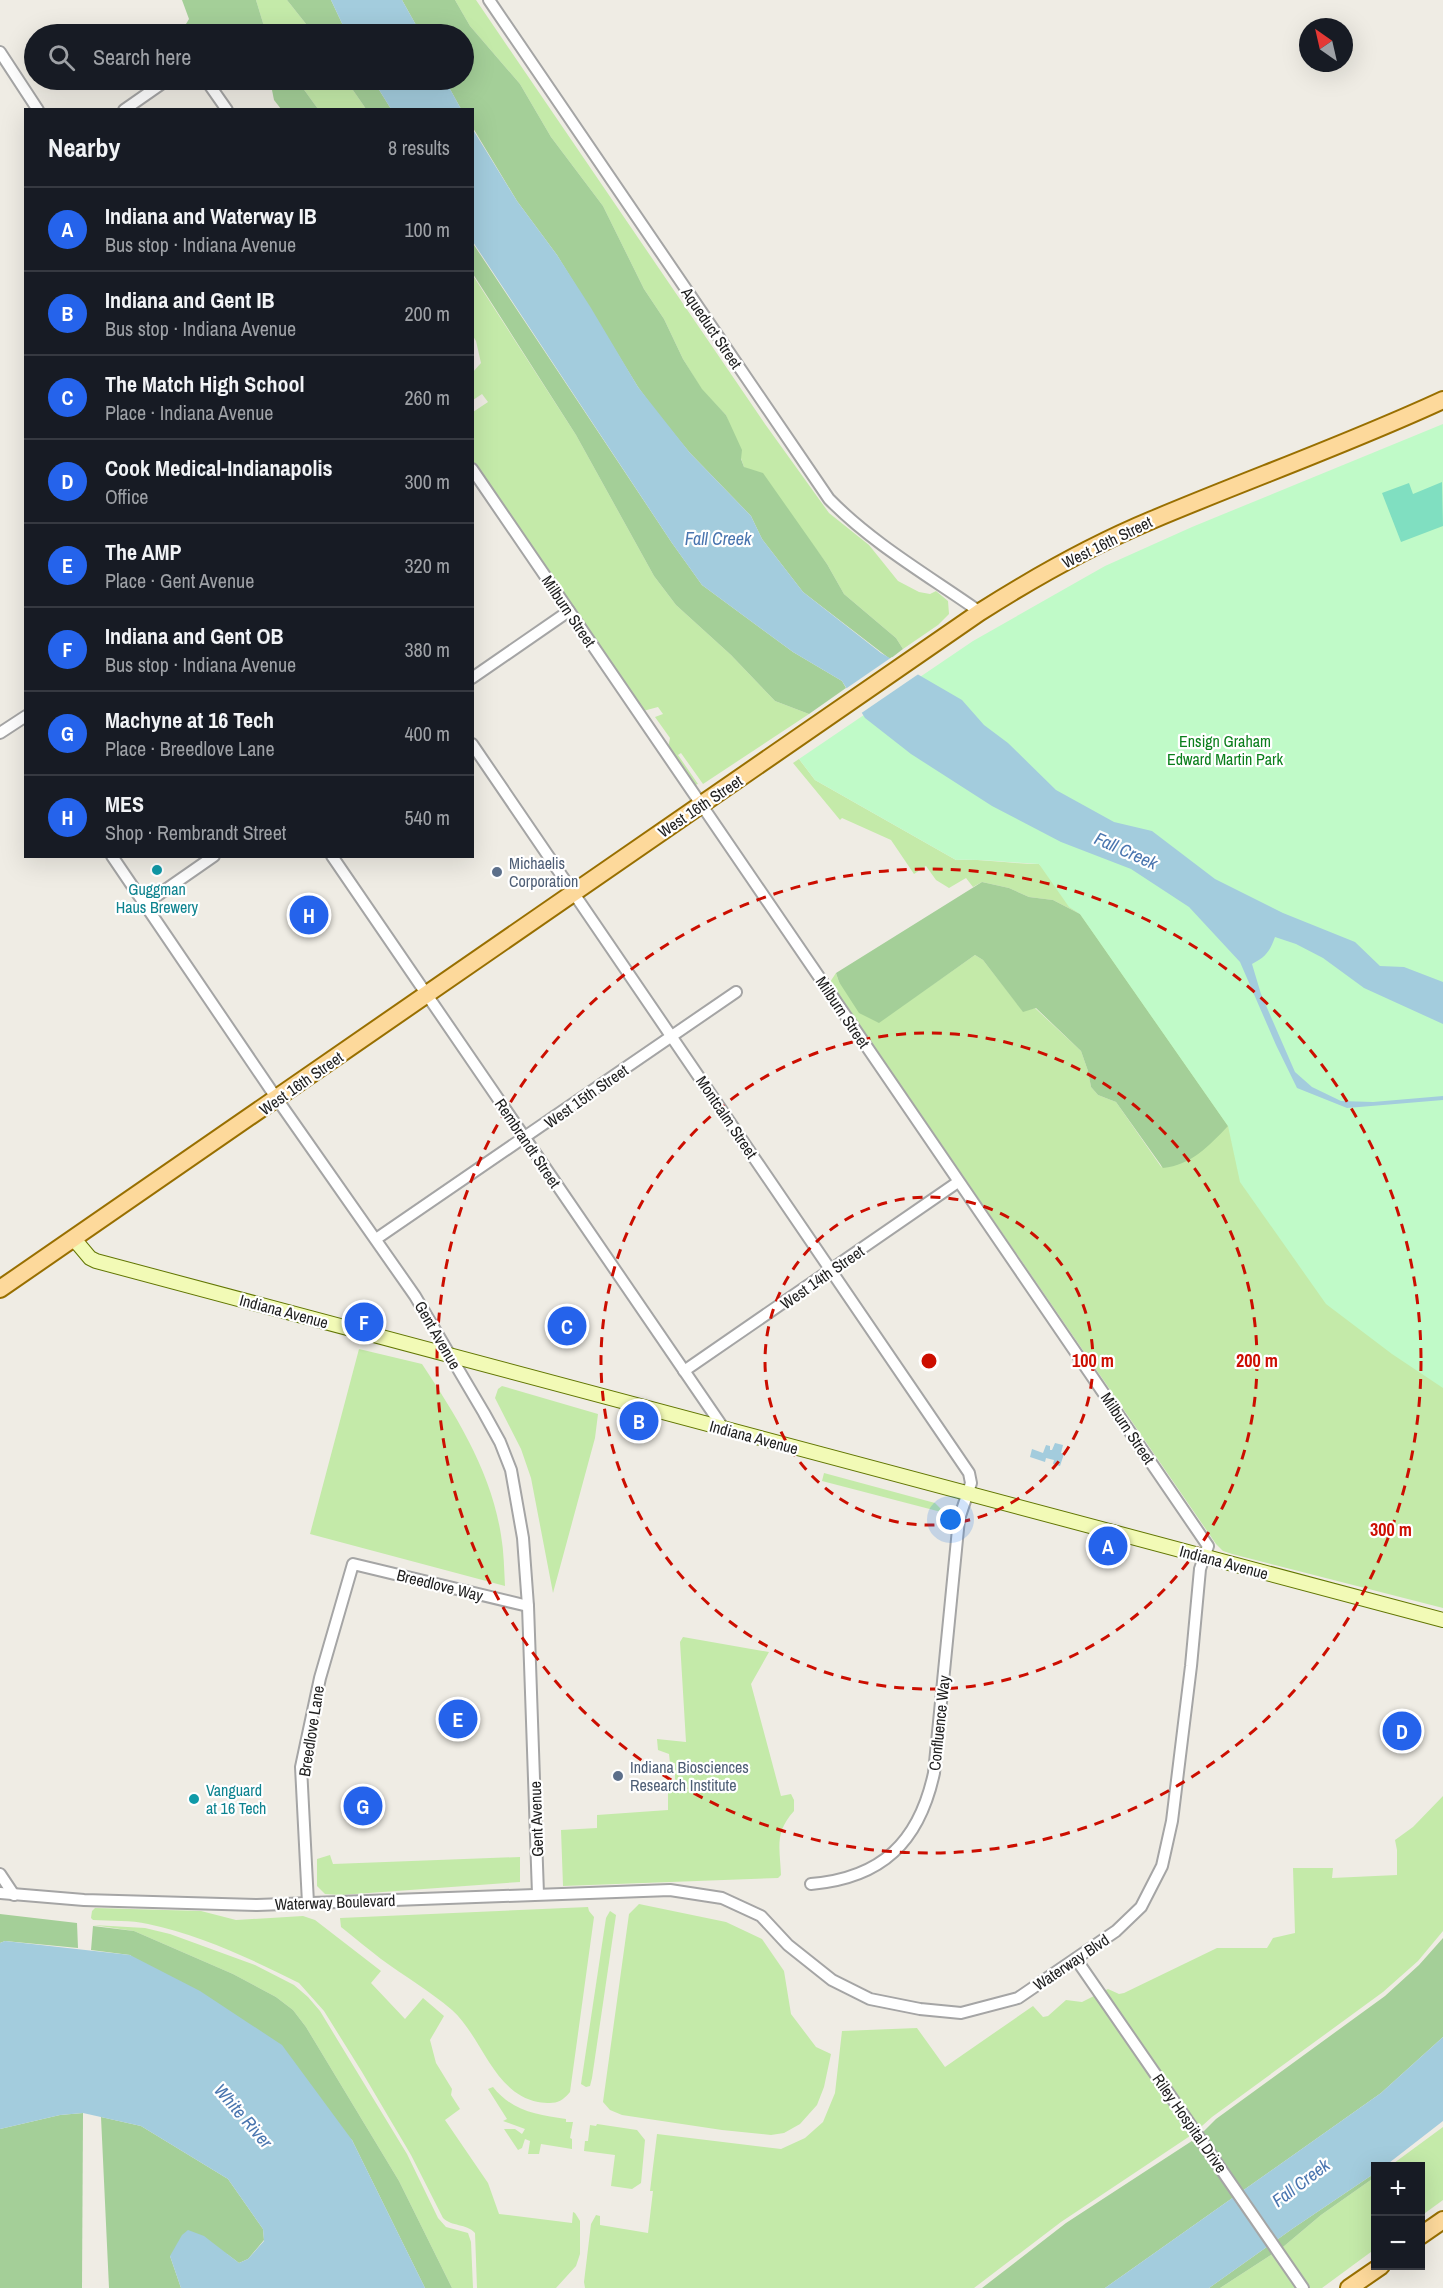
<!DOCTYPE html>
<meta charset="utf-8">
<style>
body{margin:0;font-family:"Archivo Narrow",sans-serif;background:#20242c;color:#f1f3f6}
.controls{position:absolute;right:18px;bottom:18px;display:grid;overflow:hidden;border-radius:0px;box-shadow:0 6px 24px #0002}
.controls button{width:54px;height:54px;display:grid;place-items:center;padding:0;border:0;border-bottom:2px solid #363941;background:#171b24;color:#f1f3f6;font:30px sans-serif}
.compass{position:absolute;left:1299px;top:18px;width:54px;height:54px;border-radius:50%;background:#171b24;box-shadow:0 6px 24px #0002;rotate:326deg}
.you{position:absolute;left:951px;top:1520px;width:21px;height:21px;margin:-15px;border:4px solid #fff;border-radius:50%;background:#1a73e8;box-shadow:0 0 0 9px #1a73e833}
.badge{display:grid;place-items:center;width:39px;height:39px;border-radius:50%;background:#2563eb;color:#fff;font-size:20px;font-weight:700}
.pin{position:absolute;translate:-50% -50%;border:3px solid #fff;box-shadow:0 2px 6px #0006}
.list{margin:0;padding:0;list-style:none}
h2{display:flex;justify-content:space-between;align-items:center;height:78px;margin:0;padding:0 24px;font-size:26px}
h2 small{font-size:20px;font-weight:400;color:#9ea1a6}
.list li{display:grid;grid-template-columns:39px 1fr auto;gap:18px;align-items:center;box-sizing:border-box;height:84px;padding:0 24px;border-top:2px solid #363941}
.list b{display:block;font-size:22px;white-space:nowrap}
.list p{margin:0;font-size:20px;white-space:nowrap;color:#9ea1a6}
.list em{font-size:20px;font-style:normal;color:#9ea1a6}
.icon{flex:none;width:33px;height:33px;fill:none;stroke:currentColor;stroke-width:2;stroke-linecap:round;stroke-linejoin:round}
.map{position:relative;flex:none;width:1443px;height:2288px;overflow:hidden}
.search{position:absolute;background:#171b24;box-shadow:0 6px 24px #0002;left:24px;top:24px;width:450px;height:66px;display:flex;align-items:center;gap:15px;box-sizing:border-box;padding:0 21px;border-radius:33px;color:#9ea1a6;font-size:22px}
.panel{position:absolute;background:#171b24;box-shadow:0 6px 24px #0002;left:24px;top:108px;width:450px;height:750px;border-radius:0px}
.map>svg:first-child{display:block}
.grass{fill:#c4eaa9}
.forest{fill:#a4cf98}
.park{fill:#c0fac8}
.pitch{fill:#80dfc1}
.water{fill:#a3ccdd}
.pier{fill:#efece4}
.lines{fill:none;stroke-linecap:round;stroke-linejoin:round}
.minor-casing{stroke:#a5a5a5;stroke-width:14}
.secondary-casing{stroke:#627603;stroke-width:16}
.primary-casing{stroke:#986f00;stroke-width:20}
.minor{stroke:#fff;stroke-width:10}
.secondary{stroke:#f2fab6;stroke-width:14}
.primary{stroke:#fdd99b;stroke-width:16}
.ring{fill:none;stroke:#cc0e00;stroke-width:3;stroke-dasharray:10 8}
.culture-dot{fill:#0f9aa8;stroke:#fff;stroke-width:2}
.service-dot{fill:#5c6f8a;stroke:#fff;stroke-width:2}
.labels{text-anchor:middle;stroke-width:4.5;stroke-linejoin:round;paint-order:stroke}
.street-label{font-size:16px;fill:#1e1e1e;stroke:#fff}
.park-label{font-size:16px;fill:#0a7e1b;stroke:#fff}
.service-label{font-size:16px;fill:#4e5e75;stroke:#fff;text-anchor:start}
.culture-label{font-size:16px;fill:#0d838f;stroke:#fff}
.water-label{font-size:18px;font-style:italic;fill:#4975af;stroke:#fff}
.centre{fill:#cc0e00;stroke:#fff;stroke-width:3}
.ring-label{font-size:18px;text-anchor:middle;font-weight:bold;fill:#cc0e00;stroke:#fff;stroke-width:4.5;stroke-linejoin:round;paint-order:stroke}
</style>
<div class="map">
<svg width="1443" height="2288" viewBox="0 0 1443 2288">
<rect width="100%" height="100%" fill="#efece4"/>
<g class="grass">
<path d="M 256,0 L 287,0 L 314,34 L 270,34 L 263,23 Z"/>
<path d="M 455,0 L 476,0 L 765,424 L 829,513 L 869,545 L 898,581 L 919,592 L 930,594 L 936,591 L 948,601 L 949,614 L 938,625 L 903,649 L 896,638 L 844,594 L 827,564 L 798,525 L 744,467 L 726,415 L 702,390 L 683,359 L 664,319 L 644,289 L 603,206 L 551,137 L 520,84 L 470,26 Z"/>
<path d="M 297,80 L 346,80 L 366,109 L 318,109 Z"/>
<path d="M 472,274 L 576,435 L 654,576 L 676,605 L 731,655 L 775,701 L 809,714 L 703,784 L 681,753 L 678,755 L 698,784 L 695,785 L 668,748 L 670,738 L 655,717 L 663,714 L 658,707 L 643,711 L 473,464 L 473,412 L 488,402 L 482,394 L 473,400 L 473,372 L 481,363 L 476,341 L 473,336 Z"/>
<path d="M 799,759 L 815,780 L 956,860 C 984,859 1011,864 1039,864 L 1443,1300 L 1443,1608 L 1232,1554 L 1223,1551 L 1216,1544 L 830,982 L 836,973 L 839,982 L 879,1022 L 975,955 L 983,960 L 1023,1011 L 1035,1008 L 1081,1051 L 1088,1071 L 1091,1087 L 1098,1095 L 1116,1102 L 1162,1168 L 1080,914 L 1053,900 L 1029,897 L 1009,888 L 982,882 L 973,887 L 966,878 L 949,888 L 936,880 L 926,866 L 914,874 L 891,840 L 842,818 L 840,820 L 793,763 Z"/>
<path d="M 359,1349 L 422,1364 C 457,1417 491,1471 501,1535 C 504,1552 504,1569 505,1586 L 310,1534 Z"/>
<path d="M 502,1386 L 598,1414 L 595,1438 L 553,1593 L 531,1478 L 521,1449 L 495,1398 L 498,1389 Z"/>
<path d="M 824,1473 L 935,1503 L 945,1513 L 822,1481 Z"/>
<path d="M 683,1637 L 769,1652 L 751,1684 L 781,1796 L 791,1794 L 794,1800 L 794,1811 C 774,1833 780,1848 781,1875 L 778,1878 L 563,1886 L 561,1830 L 597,1828 L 597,1815 L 668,1810 L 668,1790 L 675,1789 L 675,1763 L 670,1763 L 669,1754 L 658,1750 L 657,1739 L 686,1742 L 680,1642 Z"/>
<path d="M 1443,1796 L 1443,1931 L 1418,1961 L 1383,1992 L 1212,2117 L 1193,2134 L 1061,2222 L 974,2288 L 585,2288 L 584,2282 L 591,2224 L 596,2215 L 600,2216 L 600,2225 L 648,2233 L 653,2191 L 650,2191 L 657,2134 L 781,2149 L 805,2138 L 823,2122 L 835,2093 L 842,2031 L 917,2028 L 945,2067 L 1033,2006 L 1043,2017 L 1048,2016 L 1066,2000 L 1082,2002 L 1108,1989 L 1119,1994 L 1124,1993 L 1217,1948 L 1267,1948 L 1273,1938 L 1295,1933 L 1293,1868 L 1333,1868 L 1332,1878 L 1397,1875 L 1397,1850 L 1395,1840 L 1413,1827 Z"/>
<path d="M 330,1855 L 333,1864 L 520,1857 L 520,1882 L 341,1895 L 325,1894 L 317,1886 L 317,1859 Z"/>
<path d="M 639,1904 L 726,1922 L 762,1939 L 784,1971 L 791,2014 L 816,2047 L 831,2054 L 824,2087 L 817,2105 L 800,2124 L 784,2133 L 771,2135 L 722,2130 L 622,2115 L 610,2110 L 603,2102 L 629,1914 Z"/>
<path d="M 588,1907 L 589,1911 L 594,1917 L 570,2092 C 560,2104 554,2104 538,2102 C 493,2093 483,2038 452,2010 C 430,1991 404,1976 381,1959 C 368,1949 355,1938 341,1927 L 340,1918 Z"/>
<path d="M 95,1908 L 201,1911 L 236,1920 L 303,1916 L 315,1920 L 381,1971 L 371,1983 L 405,2019 L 423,1998 L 444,2016 L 430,2040 L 436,2063 L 452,2089 L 451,2095 L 460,2109 L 445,2120 L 488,2183 L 499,2214 L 572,2223 L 573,2212 L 575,2213 L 580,2221 L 580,2254 L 576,2266 L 556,2288 L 477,2288 L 475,2233 C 466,2223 452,2227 443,2218 L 411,2155 L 362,2072 L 324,2011 L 299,1983 C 251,1959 201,1935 148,1924 C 131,1920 111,1921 93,1920 L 91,1918 L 92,1911 Z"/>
<path d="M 610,1911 L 616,1915 L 592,2078 L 590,2086 L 586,2087 L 581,2084 L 606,1918 Z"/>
<path d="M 93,1925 L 145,1928 L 170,1934 L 255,1965 L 294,1985 L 308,1997 L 320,2011 L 337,2039 L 407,2154 L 438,2218 L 446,2227 L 468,2233 L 471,2242 L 473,2288 L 452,2288 L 399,2181 L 306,2027 L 293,2010 L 276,1997 L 233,1974 L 134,1931 Z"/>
<path d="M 493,2087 C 512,2111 537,2115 566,2119 L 566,2122 L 573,2122 L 570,2138 L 572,2139 L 572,2149 L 541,2144 L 539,2154 L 528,2154 L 530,2141 L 525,2139 L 522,2148 L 518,2150 L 504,2129 L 515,2129 L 522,2134 L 525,2129 L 503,2121 L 507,2119 L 488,2089 Z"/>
<path d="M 597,2124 L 637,2130 L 645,2140 L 641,2183 L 632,2189 L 611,2186 L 615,2155 L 584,2151 L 585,2141 L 588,2141 L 590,2125 L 596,2126 Z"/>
<path d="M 1443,2127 L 1443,2200 L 1421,2216 L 1420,2166 L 1390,2166 Z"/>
<path d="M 1375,2177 L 1375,2249 L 1322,2288 L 1220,2288 L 1283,2247 L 1321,2215 Z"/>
</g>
<g class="forest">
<path d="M 182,0 L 256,0 L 263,23 L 270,34 L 249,34 L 247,32 L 243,34 L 180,34 L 189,19 Z"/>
<path d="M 287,0 L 331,0 L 347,34 L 314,34 Z"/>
<path d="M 402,0 L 455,0 L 470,26 L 520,84 L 551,137 L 603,206 L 644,289 L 664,319 L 683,359 L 702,389 L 726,415 L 742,450 L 741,459 L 744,467 L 763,473 L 827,564 L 844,594 L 896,638 L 903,649 L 890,659 L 803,592 L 762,539 L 751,516 L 690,453 L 657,413 L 638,387 L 557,255 L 517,201 L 473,128 L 472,110 L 461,109 L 445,80 L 464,80 L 464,34 L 421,34 Z"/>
<path d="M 270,80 L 297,80 L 318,109 L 281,109 L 274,100 Z"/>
<path d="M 346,80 L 373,80 L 391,109 L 366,109 Z"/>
<path d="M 472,242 L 672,543 L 702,585 L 793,652 L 842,681 L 846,688 L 809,714 L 775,701 L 731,655 L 676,605 L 654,576 L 576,435 L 473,274 Z"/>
<path d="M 982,882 L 1009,888 L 1029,897 L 1053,900 L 1080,914 L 1228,1126 C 1209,1146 1191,1165 1163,1168 L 1116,1102 L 1098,1095 L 1091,1087 L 1088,1071 L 1081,1051 L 1036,1008 L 1023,1012 L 983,960 L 975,955 L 879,1023 L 859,1013 L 839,982 L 836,973 Z"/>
<path d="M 0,1914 L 77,1923 L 78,1948 L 5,1941 L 0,1943 Z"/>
<path d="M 93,1926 L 134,1931 L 233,1974 L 276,1997 L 293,2010 L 306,2027 L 399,2181 L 452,2288 L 425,2288 L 352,2140 L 130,1955 L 91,1950 Z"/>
<path d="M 1443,1938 L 1443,2037 L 1381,2093 L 1105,2288 L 982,2288 L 1066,2223 L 1198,2137 L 1216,2119 L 1385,1996 L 1419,1965 Z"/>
<path d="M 83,2113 L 82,2288 L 0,2288 L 0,2129 L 60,2115 Z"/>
<path d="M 101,2117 L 141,2126 L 228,2179 L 263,2229 L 264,2240 L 248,2259 L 239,2263 L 227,2254 L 170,2256 L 181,2288 L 109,2288 Z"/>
<path d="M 1375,2173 L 1375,2177 L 1321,2215 L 1283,2247 L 1220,2288 L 1209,2288 L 1292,2229 Z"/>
</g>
<path class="park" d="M 1443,424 L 1443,1388 L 1392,1354 L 1326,1304 L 1240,1182 L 1228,1126 L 1080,914 L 1069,907 L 1039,864 C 1012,863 984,859 956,860 L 815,780 L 799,759 L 973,641 L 1105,566 L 1192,527 Z"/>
<path class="pitch" d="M 1442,482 L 1443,526 L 1401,542 L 1382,493 L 1409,483 L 1413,494 Z"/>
<g class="water">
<path d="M 331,0 L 402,0 L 421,34 L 347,34 Z"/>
<path d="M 373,80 L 445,80 L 461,109 L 391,109 Z"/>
<path d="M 472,128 L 517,201 L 557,255 L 591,308 L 638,387 L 690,453 L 751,516 L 762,539 L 803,592 L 881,653 L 962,700 L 984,725 L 1008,743 L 1056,790 L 1114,822 L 1152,831 L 1215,879 L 1283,913 L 1355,942 L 1380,966 L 1404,967 L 1443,982 L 1443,1024 L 1364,988 L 1323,958 L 1296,944 L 1275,937 C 1270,951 1266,957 1252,964 L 1261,994 L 1295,1072 L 1312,1087 L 1341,1101 L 1373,1102 L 1443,1096 L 1443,1100 L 1347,1108 L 1297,1088 L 1276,1045 L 1240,962 L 1189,907 L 1131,869 L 1061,842 L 992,806 L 911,754 L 865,718 L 842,681 L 793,652 L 702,585 L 672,543 L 473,242 Z"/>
<path d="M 1055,1443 L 1063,1445 L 1061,1453 L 1064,1454 L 1060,1466 L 1053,1464 L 1054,1460 L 1046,1458 L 1045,1462 L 1030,1457 L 1032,1449 L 1043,1453 L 1046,1445 L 1050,1446 L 1050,1450 L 1052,1450 Z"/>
<path d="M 5,1941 L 130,1955 L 200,1991 L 282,2045 L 352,2140 L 425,2288 L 181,2288 L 170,2256 L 182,2235 L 188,2230 L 204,2236 L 239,2263 L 248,2259 L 264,2241 L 263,2229 L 228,2179 L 141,2126 L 83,2113 L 60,2115 L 0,2129 L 0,1943 Z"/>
<path d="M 1443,2037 L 1443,2121 L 1385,2166 L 1376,2166 L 1375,2173 L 1292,2229 L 1209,2288 L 1105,2288 L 1381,2093 Z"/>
</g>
<path class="pier" d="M 892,657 L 920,673 L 860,714 L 844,690 Z"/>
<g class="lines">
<defs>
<g id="minor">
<path d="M 489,0 L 829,499 C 873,544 929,576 980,612"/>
<path d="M 0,52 L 38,110"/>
<path d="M 206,80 L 227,110"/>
<path d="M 124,110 L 167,80"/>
<path d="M 472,678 L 569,611"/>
<path d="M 0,733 L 26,716"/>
<path d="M 472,744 L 969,1473 L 971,1483 L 959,1519 L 934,1773 C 919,1842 882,1878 811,1884"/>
<path d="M 112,856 L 277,1099 L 415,1296 L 484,1413 L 500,1442 L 511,1470 L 523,1538 L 528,1606 L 538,1894"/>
<path d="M 332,856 L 724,1429"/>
<path d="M 145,904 L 214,856"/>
<path d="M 376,1239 L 736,992"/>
<path d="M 684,1371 L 958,1182"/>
<path d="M 0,1874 L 14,1895"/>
<path d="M 0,1893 L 84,1900 L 257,1905 L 670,1890 L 722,1898 L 761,1916 L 788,1945 L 832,1980 L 870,1999 L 920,2009 L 961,2013 L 1018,1998 L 1116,1931 L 1141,1907 L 1162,1866 L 1172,1821 L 1191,1666 L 1200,1569 L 1208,1546 L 472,469"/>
<path d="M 308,1903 L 301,1767 L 320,1678 L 353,1564 L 528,1606"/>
<path d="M 1076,1959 L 1303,2288"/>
</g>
<path id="secondary" d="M 74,1239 L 90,1258 L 96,1261 L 1443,1620"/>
<g id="primary">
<path d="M 0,1289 L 980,612 C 1035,577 1092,545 1152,520 C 1249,479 1348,444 1443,400"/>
<path d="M 1420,2236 L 1443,2220"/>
<path d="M 1349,2288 L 1381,2266"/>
</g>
</defs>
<use href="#minor" class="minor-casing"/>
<use href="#secondary" class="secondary-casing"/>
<use href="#primary" class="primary-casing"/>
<use href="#minor" class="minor"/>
<use href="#secondary" class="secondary"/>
<use href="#primary" class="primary"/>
</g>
<g class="ring">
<circle cx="929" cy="1361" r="164"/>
<circle cx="929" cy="1361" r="328"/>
<circle cx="929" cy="1361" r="492"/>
</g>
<g class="culture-dot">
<circle cx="157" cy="870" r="6"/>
<circle cx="194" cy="1799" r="6"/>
</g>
<g class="service-dot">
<circle cx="497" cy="872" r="6"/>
<circle cx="618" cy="1776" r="6"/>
</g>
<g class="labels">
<g class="street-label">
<text transform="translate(712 328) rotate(56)" y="6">Aqueduct Street</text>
<text transform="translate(1107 542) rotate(-26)" y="6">West 16th Street</text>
<text transform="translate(569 611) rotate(56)" y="6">Milburn Street</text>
<text transform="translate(700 806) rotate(-34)" y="6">West 16th Street</text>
<text transform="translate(843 1012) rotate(56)" y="6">Milburn Street</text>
<text transform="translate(301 1083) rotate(-35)" y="6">West 16th Street</text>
<text transform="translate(586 1096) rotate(-35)" y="6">West 15th Street</text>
<text transform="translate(727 1117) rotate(56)" y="6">Montcalm Street</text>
<text transform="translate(528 1143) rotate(56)" y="6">Rembrandt Street</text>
<text transform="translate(822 1277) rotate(-35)" y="6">West 14th Street</text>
<text transform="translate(284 1311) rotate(15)" y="6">Indiana Avenue</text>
<text transform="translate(438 1335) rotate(60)" y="6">Gent Avenue</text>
<text transform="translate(1128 1428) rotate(56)" y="6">Milburn Street</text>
<text transform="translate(754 1437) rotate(15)" y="6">Indiana Avenue</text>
<text transform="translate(1224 1562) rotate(15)" y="6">Indiana Avenue</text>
<text transform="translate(440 1585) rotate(14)" y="6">Breedlove Way</text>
<text transform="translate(939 1723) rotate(-84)" y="6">Confluence Way</text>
<text transform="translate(311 1731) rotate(-81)" y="6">Breedlove Lane</text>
<text transform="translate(536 1819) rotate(-92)" y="6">Gent Avenue</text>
<text transform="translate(335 1902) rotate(-2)" y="6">Waterway Boulevard</text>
<text transform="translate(1071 1962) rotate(-34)" y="6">Waterway Blvd</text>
<text transform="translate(1190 2123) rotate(55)" y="6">Riley Hospital Drive</text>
</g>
<g class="park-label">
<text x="1225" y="747">Ensign Graham<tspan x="1225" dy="18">Edward Martin Park</tspan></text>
</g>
<g class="service-label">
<text x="509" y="869">Michaelis<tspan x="509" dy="18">Corporation</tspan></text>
<text x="630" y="1773">Indiana Biosciences<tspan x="630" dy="18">Research Institute</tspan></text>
</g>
<g class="culture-label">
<text x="157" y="895">Guggman<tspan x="157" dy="18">Haus Brewery</tspan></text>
<text x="206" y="1796" text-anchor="start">Vanguard<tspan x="206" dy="18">at 16 Tech</tspan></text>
</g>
<g class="water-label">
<text x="718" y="545">Fall Creek</text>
<text transform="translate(1126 851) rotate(24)" y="6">Fall Creek</text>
<text transform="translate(243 2116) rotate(49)" y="6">White River</text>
<text transform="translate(1301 2183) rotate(-37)" y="6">Fall Creek</text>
</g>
</g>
<circle cx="929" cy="1361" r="9" class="centre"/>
<g class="ring-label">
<text x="1093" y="1367">100 m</text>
<text x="1257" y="1367">200 m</text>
<text x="1391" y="1536">300 m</text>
</g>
</svg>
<div class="controls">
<button>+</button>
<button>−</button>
</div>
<svg class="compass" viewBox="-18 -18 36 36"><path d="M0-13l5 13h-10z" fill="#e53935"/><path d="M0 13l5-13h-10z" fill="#9ea1a6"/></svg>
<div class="you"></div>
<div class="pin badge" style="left:1108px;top:1546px">A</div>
<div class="pin badge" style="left:639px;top:1421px">B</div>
<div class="pin badge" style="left:567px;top:1326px">C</div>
<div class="pin badge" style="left:1402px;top:1731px">D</div>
<div class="pin badge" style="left:458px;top:1719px">E</div>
<div class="pin badge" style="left:364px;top:1322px">F</div>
<div class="pin badge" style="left:363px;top:1806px">G</div>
<div class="pin badge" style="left:309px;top:915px">H</div>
<div class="search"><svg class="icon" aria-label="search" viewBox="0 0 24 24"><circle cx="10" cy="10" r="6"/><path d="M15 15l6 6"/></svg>Search here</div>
<section class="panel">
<h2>Nearby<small>8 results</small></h2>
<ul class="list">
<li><span class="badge">A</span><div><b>Indiana and Waterway IB</b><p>Bus stop · Indiana Avenue</p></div><em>100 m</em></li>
<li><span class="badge">B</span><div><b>Indiana and Gent IB</b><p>Bus stop · Indiana Avenue</p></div><em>200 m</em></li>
<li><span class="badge">C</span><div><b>The Match High School</b><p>Place · Indiana Avenue</p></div><em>260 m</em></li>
<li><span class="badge">D</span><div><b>Cook Medical-Indianapolis</b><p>Office</p></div><em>300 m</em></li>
<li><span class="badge">E</span><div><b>The AMP</b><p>Place · Gent Avenue</p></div><em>320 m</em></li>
<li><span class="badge">F</span><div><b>Indiana and Gent OB</b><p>Bus stop · Indiana Avenue</p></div><em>380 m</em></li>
<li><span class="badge">G</span><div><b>Machyne at 16 Tech</b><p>Place · Breedlove Lane</p></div><em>400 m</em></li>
<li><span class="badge">H</span><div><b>MES</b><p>Shop · Rembrandt Street</p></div><em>540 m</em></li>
</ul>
</section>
</div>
